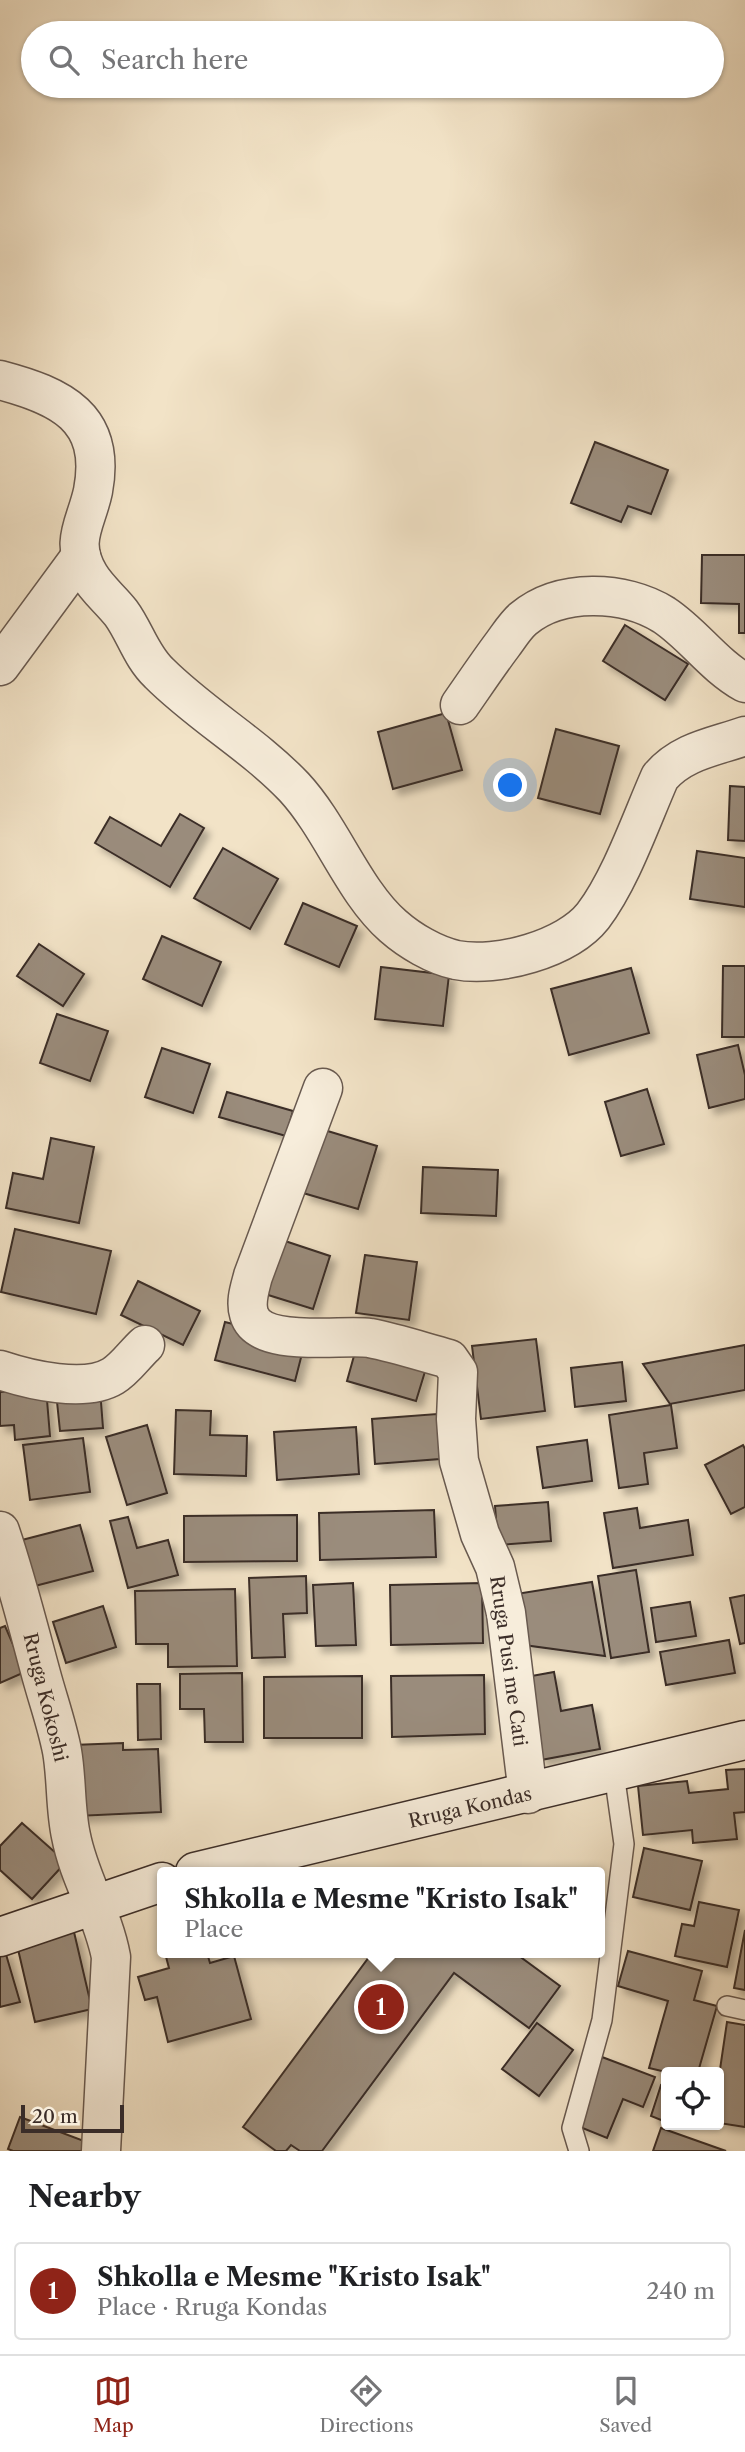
<!DOCTYPE html>
<meta charset="utf-8">
<style>
body{margin:0;font-family:"Libre Caslon Text",serif;background:#f2f2f2;color:#202124}
.controls{position:absolute;right:21px;bottom:21px;display:grid;overflow:hidden;border-radius:7px;box-shadow:0 2px 5px #0004}
.controls button{width:63px;height:63px;display:grid;place-items:center;padding:0;border:0;border-bottom:2px solid #e0e0e0;background:#fff;color:#202124;font:35px sans-serif}
.scale{position:absolute;left:21px;bottom:18px;width:103px;box-sizing:border-box;padding-left:7px;border:4px solid #3b2d28;border-top:0;font-size:19px;line-height:24px;white-space:nowrap;color:#3b2d28;-webkit-text-stroke:5px #f7eddb;paint-order:stroke}
.you{position:absolute;left:511px;top:786px;width:24px;height:24px;margin:-18px;border:5px solid #fff;border-radius:50%;background:#1a73e8;box-shadow:0 0 0 10px #1a73e833}
.badge{display:grid;place-items:center;width:46px;height:46px;border-radius:50%;background:#8f2418;color:#fff;font-size:23px;font-weight:700}
.pin{position:absolute;translate:-50% -50%;border:4px solid #fff;box-shadow:0 2px 7px #0006}
.popup{position:absolute;left:157px;top:1867px;width:448px;height:91px;box-sizing:border-box;display:grid;place-content:center;border-radius:7px;background:#fff;filter:drop-shadow(0 2px 5px #0005);font-size:23px;white-space:nowrap;color:#757577}
.popup b{font-size:26px;color:#202124}
.popup::after{content:'';position:absolute;left:50%;top:100%;margin-left:-14px;border:14px solid transparent;border-top-color:#fff}
.list{margin:0;padding:0;list-style:none}
h2{display:flex;justify-content:space-between;align-items:center;height:91px;margin:0;padding:0 28px;font-size:30px}
h2 small{font-size:23px;font-weight:400;color:#757577}
.list li{display:grid;grid-template-columns:46px 1fr auto;gap:21px;align-items:center;box-sizing:border-box;height:98px;margin:0 14px 14px;padding:0 14px;border:2px solid #e0e0e0;border-radius:7px}
.list b{display:block;font-size:26px;white-space:nowrap}
.list p{margin:0;font-size:23px;white-space:nowrap;color:#757577}
.list em{font-size:23px;font-style:normal;color:#757577}
.icon{flex:none;width:38px;height:38px;fill:none;stroke:currentColor;stroke-width:2;stroke-linecap:round;stroke-linejoin:round}
.map{position:relative;flex:none;width:745px;height:2151px;overflow:hidden}
.search{position:absolute;background:#fff;box-shadow:0 2px 5px #0004;left:21px;right:21px;top:21px;height:77px;display:flex;align-items:center;gap:18px;box-sizing:border-box;padding:0 24px;border-radius:38px;color:#757577;font-size:26px}
.sheet{height:203px;background:#fff}
nav{display:flex;justify-content:space-around;align-items:center;box-sizing:border-box;height:98px;border-top:2px solid #e0e0e0;background:#fff;font-size:19px;color:#757577}
nav a{display:grid;justify-items:center;gap:4px}
nav .on{color:#8f2418}
.map>svg:first-child{display:block}
.building{fill:#9a8c7b;stroke:#3b2d28;stroke-width:2;filter:url(#shadow)}
.lines{fill:none;stroke-linecap:round;stroke-linejoin:round}
.lane-casing{stroke:#695a50;stroke-width:22}
.street-casing{stroke:#695a50;stroke-width:41}
.secondary-casing{stroke:#3b2d28;stroke-width:41}
.lane{stroke:#f7eddb;stroke-width:19}
.street{stroke:#f7eddb;stroke-width:38}
.secondary{stroke:#f7eddb;stroke-width:38}
.labels{text-anchor:middle;stroke-width:7;stroke-linejoin:round;paint-order:stroke}
.street-label{font-size:19px;fill:#3b2d28;stroke:#f7eddb}
</style>
<div class="map">
<svg width="745" height="2151" viewBox="0 0 745 2151">
<defs>
<filter id="shadow"><feDropShadow dx="6" dy="6" stdDeviation="3.5" flood-color="#0004"/></filter>
</defs>
<rect width="100%" height="100%" fill="#f2e3c7"/>
<filter id="stains"><feTurbulence type="fractalNoise" baseFrequency=".00286" numOctaves="4"/><feColorMatrix values="0 0 0 0 .2 0 0 0 0 .09 0 0 0 0 .02 0 0 0 .5 -.17"/></filter>
<radialGradient id="worn" r=".72"><stop offset=".6" stop-color="#630" stop-opacity="0"/><stop offset="1" stop-color="#630" stop-opacity=".3"/></radialGradient>
<g class="building">
<path d="M 595,442 L 668,470 L 651,514 L 628,506 L 621,522 L 571,503 Z"/>
<path d="M 702,555 L 745,555 L 745,633 L 739,633 L 739,604 L 701,603 Z"/>
<path d="M 625,625 L 688,664 L 665,700 L 603,661 Z"/>
<path d="M 446,713 L 462,770 L 393,789 L 378,732 Z"/>
<path d="M 556,729 L 619,746 L 600,814 L 538,798 Z"/>
<path d="M 730,786 L 745,787 L 745,841 L 728,840 Z"/>
<path d="M 180,814 L 204,828 L 170,887 L 95,843 L 110,817 L 161,846 Z"/>
<path d="M 223,848 L 278,879 L 250,929 L 194,898 Z"/>
<path d="M 697,851 L 745,858 L 745,907 L 690,899 Z"/>
<path d="M 303,903 L 357,926 L 339,967 L 285,944 Z"/>
<path d="M 162,936 L 221,962 L 202,1006 L 143,979 Z"/>
<path d="M 39,944 L 84,974 L 63,1006 L 17,976 Z"/>
<path d="M 723,966 L 745,966 L 745,1037 L 722,1037 Z"/>
<path d="M 381,967 L 449,975 L 443,1026 L 375,1019 Z"/>
<path d="M 631,968 L 649,1033 L 569,1055 L 551,989 Z"/>
<path d="M 57,1014 L 108,1031 L 90,1081 L 40,1063 Z"/>
<path d="M 738,1045 L 745,1075 L 745,1099 L 709,1108 L 697,1055 Z"/>
<path d="M 162,1048 L 210,1064 L 193,1113 L 145,1097 Z"/>
<path d="M 647,1089 L 664,1144 L 621,1156 L 605,1102 Z"/>
<path d="M 227,1092 L 293,1111 L 286,1136 L 219,1117 Z"/>
<path d="M 321,1129 L 377,1146 L 358,1209 L 303,1193 Z"/>
<path d="M 51,1138 L 94,1147 L 79,1223 L 6,1208 L 13,1173 L 43,1179 Z"/>
<path d="M 423,1167 L 498,1170 L 496,1216 L 421,1213 Z"/>
<path d="M 15,1229 L 111,1251 L 96,1314 L 1,1292 Z"/>
<path d="M 282,1240 L 330,1256 L 313,1309 L 265,1294 Z"/>
<path d="M 365,1255 L 417,1262 L 409,1320 L 356,1313 Z"/>
<path d="M 138,1281 L 200,1311 L 183,1345 L 121,1315 Z"/>
<path d="M 225,1322 L 305,1342 L 295,1381 L 215,1360 Z"/>
<path d="M 536,1339 L 545,1411 L 481,1419 L 472,1346 Z"/>
<path d="M 357,1345 L 427,1365 L 416,1401 L 347,1381 Z"/>
<path d="M 745,1345 L 745,1390 L 670,1404 L 643,1364 Z"/>
<path d="M 622,1362 L 626,1401 L 575,1407 L 571,1368 Z"/>
<path d="M 46,1388 L 50,1436 L 15,1440 L 14,1425 L 0,1426 L 0,1392 Z"/>
<path d="M 100,1389 L 103,1428 L 60,1431 L 56,1392 Z"/>
<path d="M 671,1405 L 677,1448 L 644,1453 L 648,1484 L 619,1488 L 609,1415 Z"/>
<path d="M 176,1410 L 211,1411 L 210,1435 L 247,1436 L 246,1476 L 174,1474 Z"/>
<path d="M 437,1414 L 440,1459 L 375,1464 L 372,1419 Z"/>
<path d="M 147,1425 L 167,1493 L 127,1505 L 106,1437 Z"/>
<path d="M 356,1427 L 359,1474 L 277,1480 L 274,1432 Z"/>
<path d="M 83,1438 L 90,1492 L 30,1500 L 23,1445 Z"/>
<path d="M 587,1440 L 592,1481 L 543,1488 L 537,1447 Z"/>
<path d="M 743,1445 L 745,1449 L 745,1507 L 731,1514 L 705,1465 Z"/>
<path d="M 548,1502 L 551,1541 L 498,1545 L 495,1506 Z"/>
<path d="M 637,1508 L 640,1528 L 688,1520 L 693,1555 L 613,1568 L 604,1513 Z"/>
<path d="M 434,1510 L 436,1557 L 320,1560 L 319,1513 Z"/>
<path d="M 297,1515 L 297,1561 L 184,1562 L 184,1516 Z"/>
<path d="M 128,1517 L 137,1548 L 168,1540 L 178,1575 L 128,1588 L 110,1521 Z"/>
<path d="M 80,1525 L 93,1571 L 31,1587 L 18,1541 Z"/>
<path d="M 636,1570 L 649,1652 L 611,1658 L 598,1576 Z"/>
<path d="M 306,1576 L 307,1613 L 283,1614 L 285,1657 L 252,1658 L 249,1578 Z"/>
<path d="M 592,1582 L 605,1656 L 524,1645 L 516,1594 Z"/>
<path d="M 353,1583 L 356,1645 L 316,1646 L 313,1585 Z"/>
<path d="M 482,1583 L 483,1643 L 391,1645 L 390,1585 Z"/>
<path d="M 235,1589 L 237,1666 L 168,1667 L 168,1644 L 136,1644 L 135,1591 Z"/>
<path d="M 745,1595 L 745,1643 L 740,1644 L 730,1598 Z"/>
<path d="M 690,1602 L 696,1636 L 656,1642 L 651,1608 Z"/>
<path d="M 103,1606 L 116,1647 L 66,1663 L 53,1622 Z"/>
<path d="M 5,1626 L 25,1672 L 0,1683 L 0,1628 Z"/>
<path d="M 729,1640 L 735,1673 L 666,1685 L 660,1652 Z"/>
<path d="M 554,1672 L 561,1711 L 592,1705 L 600,1749 L 541,1760 L 526,1677 Z"/>
<path d="M 242,1673 L 243,1742 L 205,1742 L 204,1709 L 180,1709 L 180,1674 Z"/>
<path d="M 484,1675 L 485,1734 L 392,1737 L 391,1676 Z"/>
<path d="M 362,1676 L 362,1738 L 264,1738 L 264,1677 Z"/>
<path d="M 137,1684 L 160,1684 L 161,1739 L 138,1740 Z"/>
<path d="M 123,1743 L 123,1750 L 158,1749 L 161,1812 L 77,1816 L 73,1745 Z"/>
<path d="M 745,1769 L 745,1812 L 734,1813 L 737,1839 L 693,1843 L 692,1830 L 643,1835 L 638,1786 L 687,1781 L 689,1793 L 728,1789 L 726,1770 Z"/>
<path d="M 22,1823 L 66,1862 L 32,1899 L 0,1870 L 0,1846 Z"/>
<path d="M 644,1848 L 702,1861 L 690,1910 L 633,1897 Z"/>
<path d="M 699,1902 L 739,1910 L 727,1967 L 675,1956 L 682,1924 L 694,1926 Z"/>
<path d="M 745,1930 L 745,1990 L 734,1988 Z"/>
<path d="M 74,1932 L 92,2009 L 35,2022 L 17,1945 Z"/>
<path d="M 5,1951 L 20,2002 L 0,2007 L 0,1952 Z"/>
<path d="M 628,1951 L 702,1971 L 694,2000 L 717,2006 L 698,2072 L 666,2072 L 649,2068 L 668,2001 L 618,1986 Z"/>
<path d="M 165,1953 L 207,1953 L 210,1963 L 234,1956 L 251,2019 L 168,2042 L 157,1997 L 145,2000 L 138,1977 L 169,1968 Z"/>
<path d="M 372,1953 L 515,1953 L 560,1986 L 529,2028 L 454,1973 L 322,2151 L 300,2151 L 291,2145 L 286,2151 L 276,2151 L 243,2127 Z"/>
<path d="M 727,2022 L 745,2025 L 745,2127 L 719,2123 L 719,2076 Z"/>
<path d="M 537,2023 L 573,2050 L 539,2096 L 502,2069 Z"/>
<path d="M 602,2057 L 655,2077 L 643,2107 L 623,2099 L 607,2138 L 575,2125 Z"/>
<path d="M 661,2085 L 666,2087 L 666,2122 L 651,2116 Z"/>
<path d="M 20,2117 L 92,2144 L 89,2151 L 13,2151 L 8,2149 Z"/>
<path d="M 661,2128 L 726,2151 L 653,2151 Z"/>
</g>
<g class="lines">
<defs>
<g id="lane">
<path d="M 727,2006 L 745,2010"/>
<path d="M 579,2151 L 572,2128 L 602,2020 L 624,1844 L 614,1773"/>
</g>
<g id="street">
<path d="M 0,380 C 60,396 107,417 93,491 C 86,524 69,541 89,575 C 97,589 111,600 121,613 C 135,632 141,656 159,673 C 201,715 253,744 294,787 C 332,828 353,891 393,926 C 410,941 434,955 456,960 C 497,968 567,949 593,916 C 621,879 641,820 660,777 C 682,751 714,747 745,736"/>
<path d="M 0,666 L 81,556"/>
<path d="M 460,705 C 474,685 488,664 503,644 C 509,636 515,626 523,619 C 560,588 624,590 664,615 C 694,635 713,665 745,683"/>
<path d="M 323,1088 L 253,1276 C 250,1288 245,1301 249,1314 C 259,1349 342,1334 370,1338 C 396,1343 423,1352 449,1359 L 458,1372 L 456,1419 L 459,1461 L 480,1534 L 495,1567 L 506,1613 L 528,1794"/>
<path d="M 0,1370 C 30,1380 85,1393 113,1376 C 125,1369 135,1354 145,1345"/>
<path d="M 0,1531 C 16,1578 28,1626 41,1674 C 48,1700 57,1725 62,1751 C 67,1779 65,1809 71,1836 C 79,1878 103,1914 111,1957 L 101,2151"/>
</g>
<g id="secondary">
<path d="M 195,1872 L 745,1740"/>
<path d="M 0,1937 L 162,1882"/>
</g>
</defs>
<use href="#lane" class="lane-casing"/>
<use href="#street" class="street-casing"/>
<use href="#secondary" class="secondary-casing"/>
<use href="#lane" class="lane"/>
<use href="#street" class="street"/>
<use href="#secondary" class="secondary"/>
</g>
<g class="labels">
<g class="street-label">
<text transform="translate(509 1661) rotate(82)" y="7">Rruga Pusi me Cati</text>
<text transform="translate(46 1697) rotate(76)" y="7">Rruga Kokoshi</text>
<text transform="translate(470 1807) rotate(-13)" y="7">Rruga Kondas</text>
</g>
</g>
<rect width="100%" height="100%" filter="url(#stains)"/>
<rect width="100%" height="100%" fill="url(#worn)"/>
</svg>
<div class="controls">
<button><svg class="icon" aria-label="locate" viewBox="0 0 24 24"><circle cx="12" cy="12" r="6"/><path d="M12 2v4M12 18v4M2 12h4M18 12h4"/></svg></button>
</div>
<div class="scale">20 m</div>
<div class="you"></div>
<div class="pin badge" style="left:381px;top:2007px">1</div>
<div class="popup"><b>Shkolla e Mesme &quot;Kristo Isak&quot;</b>Place</div>
<div class="search"><svg class="icon" aria-label="search" viewBox="0 0 24 24"><circle cx="10" cy="10" r="6"/><path d="M15 15l6 6"/></svg>Search here</div>
</div>
<section class="sheet">
<h2>Nearby<small></small></h2>
<ul class="list">
<li><span class="badge">1</span><div><b>Shkolla e Mesme &quot;Kristo Isak&quot;</b><p>Place · Rruga Kondas</p></div><em>240 m</em></li>
</ul>
</section>
<nav>
<a class="on"><svg class="icon" aria-label="map" viewBox="0 0 24 24"><path d="M3 6l6-2 6 2 6-2v14l-6 2-6-2-6 2zM9 4v14M15 6v14"/></svg>Map</a>
<a><svg class="icon" aria-label="directions" viewBox="0 0 24 24"><path d="M12 3l9 9-9 9-9-9zM9 14v-3h6M13 9l2 2-2 2"/></svg>Directions</a>
<a><svg class="icon" aria-label="saved" viewBox="0 0 24 24"><path d="M7 4h10v16l-5-4-5 4z"/></svg>Saved</a>
</nav>
